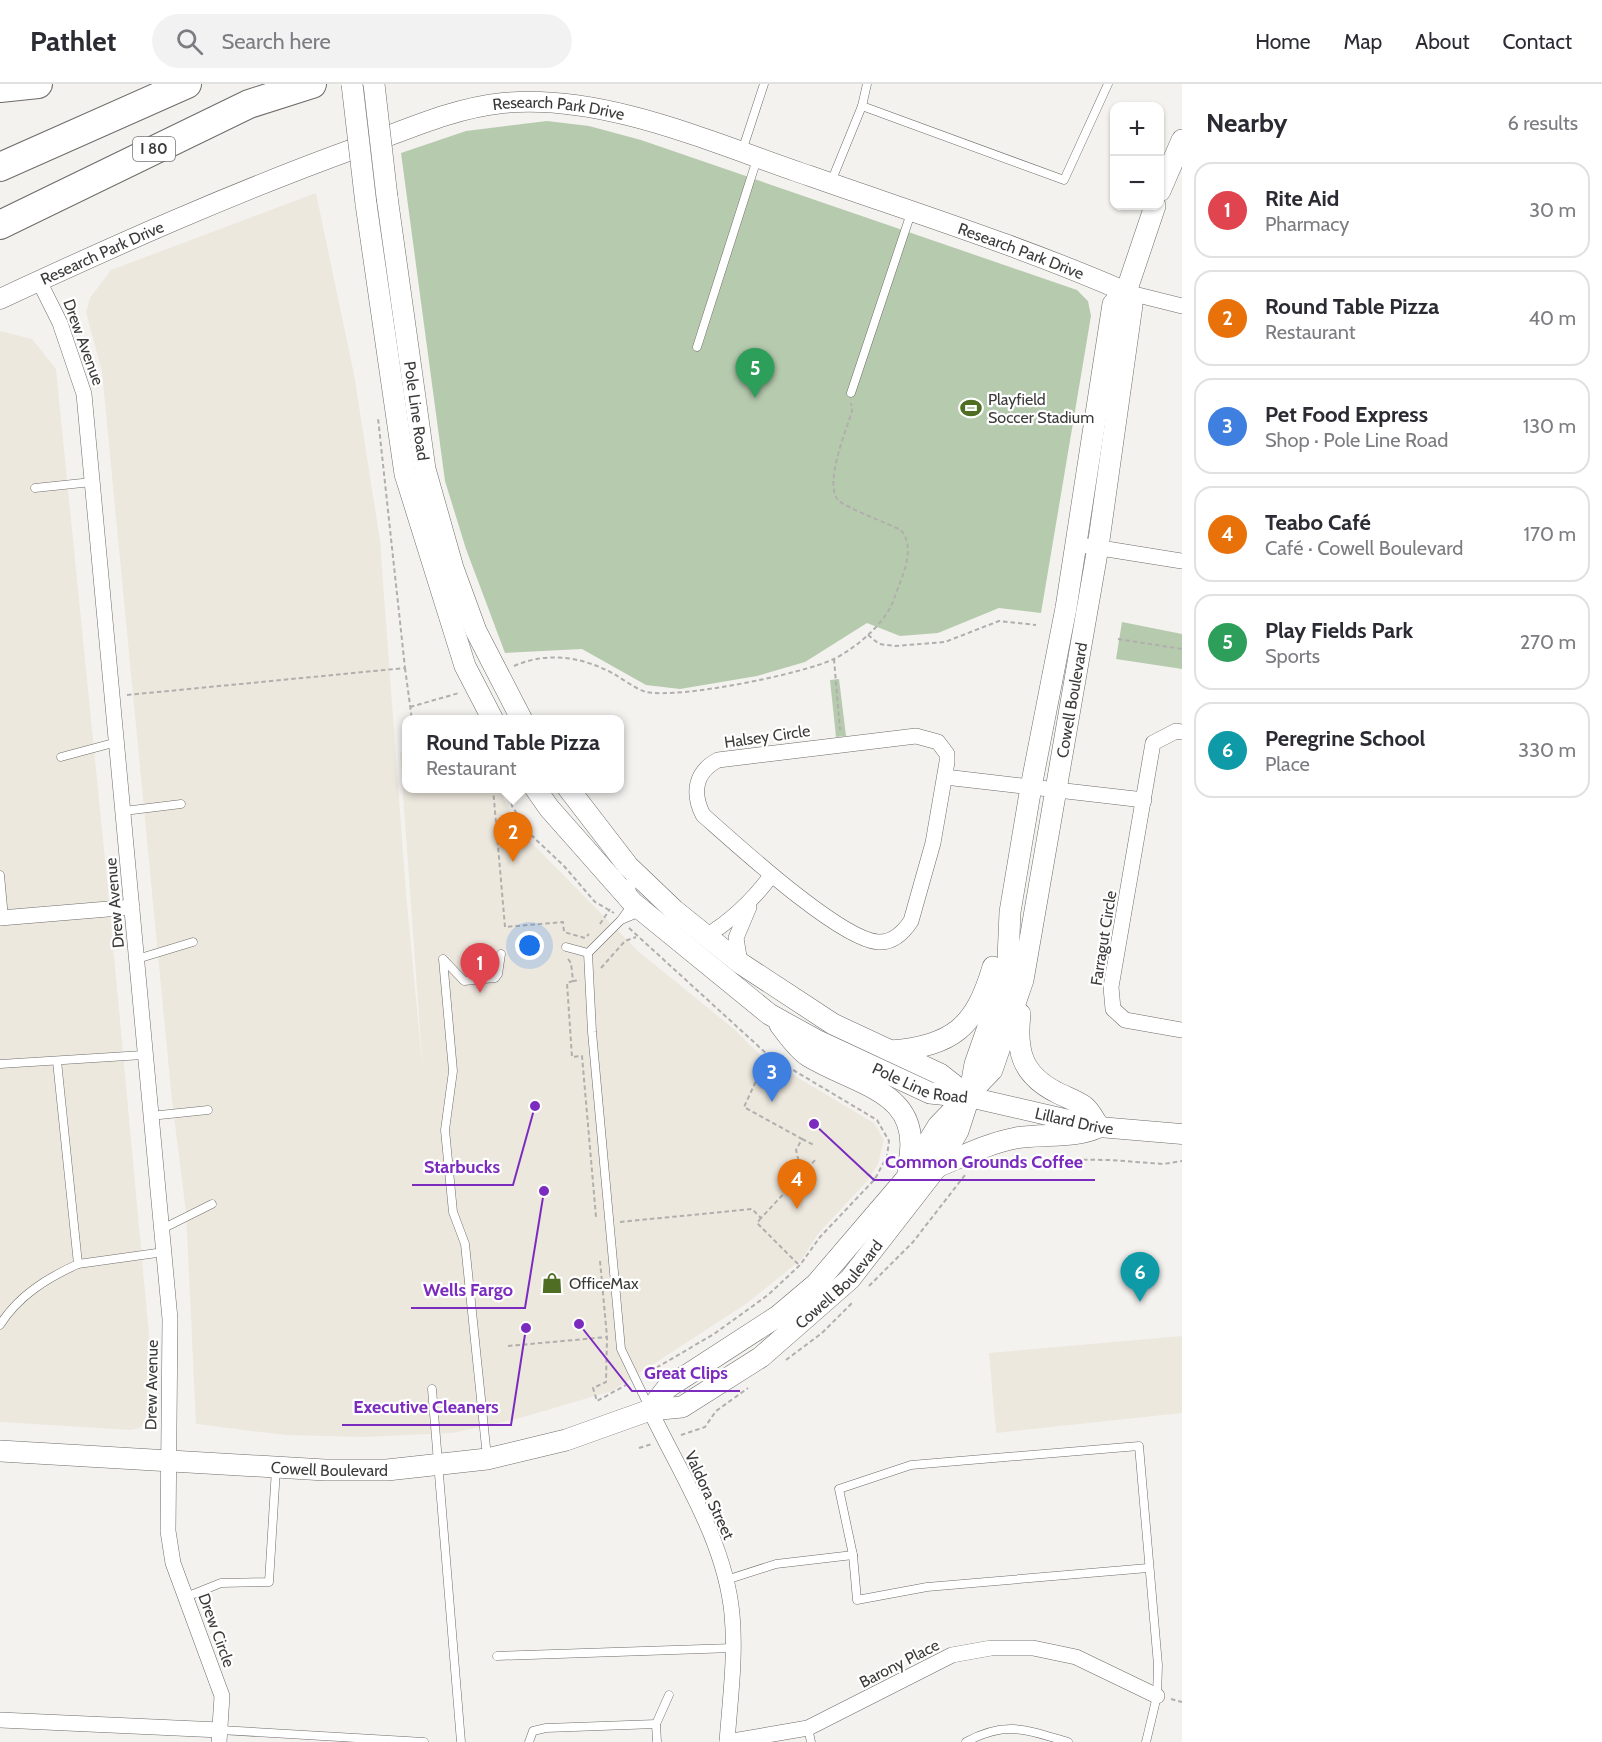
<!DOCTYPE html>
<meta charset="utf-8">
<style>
body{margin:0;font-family:Cabin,sans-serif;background:#f2f2f3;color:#2b2b33}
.controls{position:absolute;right:18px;top:18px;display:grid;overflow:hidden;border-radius:12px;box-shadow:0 2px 4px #0004}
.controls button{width:54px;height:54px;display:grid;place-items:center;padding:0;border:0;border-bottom:2px solid #e1e1e2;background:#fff;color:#2b2b33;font:30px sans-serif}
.you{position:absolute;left:530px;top:862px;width:21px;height:21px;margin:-15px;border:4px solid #fff;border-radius:50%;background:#1a73e8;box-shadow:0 0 0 9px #1a73e833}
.badge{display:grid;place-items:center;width:39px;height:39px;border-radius:50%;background:#4f6e24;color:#fff;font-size:20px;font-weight:700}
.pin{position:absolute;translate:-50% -50px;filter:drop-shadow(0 2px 3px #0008)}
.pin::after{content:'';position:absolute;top:32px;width:21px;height:18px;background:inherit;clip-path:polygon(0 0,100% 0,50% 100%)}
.popup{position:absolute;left:402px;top:631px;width:222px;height:78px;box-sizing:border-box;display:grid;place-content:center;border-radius:12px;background:#fff;filter:drop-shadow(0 2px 4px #0005);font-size:20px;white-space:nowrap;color:#7c7c81}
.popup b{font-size:22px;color:#2b2b33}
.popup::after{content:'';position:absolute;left:50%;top:100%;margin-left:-12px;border:12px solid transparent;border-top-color:#fff}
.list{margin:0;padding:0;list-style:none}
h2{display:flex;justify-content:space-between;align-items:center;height:78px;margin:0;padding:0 24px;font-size:26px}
h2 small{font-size:20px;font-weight:400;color:#7c7c81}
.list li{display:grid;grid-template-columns:39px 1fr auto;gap:18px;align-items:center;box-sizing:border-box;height:96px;margin:0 12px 12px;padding:0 12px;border:2px solid #e1e1e2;border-radius:18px}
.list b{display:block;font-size:22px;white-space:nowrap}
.list p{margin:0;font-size:20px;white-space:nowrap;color:#7c7c81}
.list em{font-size:20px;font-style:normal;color:#7c7c81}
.icon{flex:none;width:33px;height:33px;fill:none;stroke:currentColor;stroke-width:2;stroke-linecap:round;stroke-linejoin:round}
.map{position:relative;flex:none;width:1182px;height:1658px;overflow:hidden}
header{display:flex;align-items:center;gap:36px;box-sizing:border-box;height:84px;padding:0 30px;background:#fff;border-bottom:2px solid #e1e1e2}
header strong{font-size:28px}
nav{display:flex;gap:33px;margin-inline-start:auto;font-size:21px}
.search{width:420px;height:54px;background:#f2f2f3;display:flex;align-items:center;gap:15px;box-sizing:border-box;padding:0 21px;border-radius:33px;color:#7c7c81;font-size:22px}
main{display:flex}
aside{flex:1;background:#fff}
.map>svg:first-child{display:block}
.built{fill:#ede8de}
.green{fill:#b6cbae}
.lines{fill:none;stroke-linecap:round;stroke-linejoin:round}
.service-casing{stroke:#6e6c69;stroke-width:9}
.minor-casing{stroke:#6e6c69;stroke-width:16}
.tertiary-casing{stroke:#6e6c69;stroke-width:21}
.secondary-casing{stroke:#6e6c69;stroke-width:22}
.motorway-casing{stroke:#6e6c69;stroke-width:30}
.path{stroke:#b1afad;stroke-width:2;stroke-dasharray:4.5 3;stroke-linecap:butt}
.service{stroke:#fff;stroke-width:8}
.minor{stroke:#fff;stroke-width:15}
.tertiary{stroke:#fff;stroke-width:20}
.secondary{stroke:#fff;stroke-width:21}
.motorway{stroke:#fff;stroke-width:28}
.secondary-bridge-casing{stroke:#6e6c69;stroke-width:22;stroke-linecap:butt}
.secondary-bridge{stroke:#fff;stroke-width:21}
.labels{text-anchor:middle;stroke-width:4.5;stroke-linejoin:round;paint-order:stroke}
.shield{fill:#fff;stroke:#767675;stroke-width:1.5}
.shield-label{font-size:15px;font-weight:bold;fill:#3c3b3a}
.street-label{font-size:16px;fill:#3c3b3a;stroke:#fff}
.poi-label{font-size:16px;fill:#3c3b3a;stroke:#fff;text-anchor:start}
.leader{fill:none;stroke:#7b2cbf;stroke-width:2}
.callout-dot{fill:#7b2cbf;stroke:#fff;stroke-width:2}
.callout-label{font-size:18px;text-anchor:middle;font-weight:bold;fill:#7b2cbf;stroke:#fff;stroke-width:4.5;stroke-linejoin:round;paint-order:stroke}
</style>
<header>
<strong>Pathlet</strong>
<div class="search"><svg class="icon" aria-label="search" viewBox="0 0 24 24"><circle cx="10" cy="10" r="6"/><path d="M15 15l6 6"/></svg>Search here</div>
<nav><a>Home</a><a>Map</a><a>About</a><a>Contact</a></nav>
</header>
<main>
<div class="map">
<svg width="1182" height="1658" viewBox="0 0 1182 1658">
<rect width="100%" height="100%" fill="#f4f2ef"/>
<g class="built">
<path d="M 316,109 L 354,290 L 380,456 L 406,809 L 423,988 L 400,668 L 406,668 L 406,704 L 502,705 L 504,716 L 524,751 L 638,867 L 734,945 L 760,971 L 874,1039 L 884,1056 L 878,1080 L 868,1096 L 818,1150 L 802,1175 L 746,1220 L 612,1307 L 520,1334 L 453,1349 L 364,1353 L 285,1351 L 196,1340 L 186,1128 L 172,1017 L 102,288 L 86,228 L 90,214 L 111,186 Z"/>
<path d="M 0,247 L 32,255 L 56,285 L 107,795 L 149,1251 L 147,1333 L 140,1344 L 131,1346 L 0,1338 Z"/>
<path d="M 1182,1252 L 1182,1329 L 996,1349 L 989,1269 Z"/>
</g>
<g class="green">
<path d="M 547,37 L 589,42 L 641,56 L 1077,206 L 1088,217 L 1091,232 L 1041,529 L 999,524 L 938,549 L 900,552 L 867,539 L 805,578 L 757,592 L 680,605 L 646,601 L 582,565 L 505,569 L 466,465 L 445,397 L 401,69 L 466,47 Z"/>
<path d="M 1122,538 L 1182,550 L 1182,585 L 1116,575 Z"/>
<path d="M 839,595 L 846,652 L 836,653 L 830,596 Z"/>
</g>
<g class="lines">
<defs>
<g id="service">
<path d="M 862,22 L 1064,96 L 1108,0"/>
<path d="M 742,67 L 764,0"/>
<path d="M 831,98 L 862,22 L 867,0"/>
<path d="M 697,263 L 757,75"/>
<path d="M 851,309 L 911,129"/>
<path d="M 35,404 L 92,398"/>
<path d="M 61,673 L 117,658"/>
<path d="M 124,727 L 181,720"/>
<path d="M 0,791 L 4,834"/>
<path d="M 621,836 L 640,828"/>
<path d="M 566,863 L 588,869 L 621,836 L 633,819 L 630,790"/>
<path d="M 588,869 L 592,948 L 621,1265 L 650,1325"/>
<path d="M 137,875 L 193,858"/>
<path d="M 443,875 L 453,987 L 445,1046 L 453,1128 L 465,1160 L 487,1373"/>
<path d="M 444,876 L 464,897 L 495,894 L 498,890 L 501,870"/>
<path d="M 0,980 L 143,971"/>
<path d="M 150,1032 L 208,1026"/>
<path d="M 162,1145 L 212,1120"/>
<path d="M 78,1180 L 164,1168"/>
<path d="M 0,1241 C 18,1212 47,1194 78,1180 L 57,977"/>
<path d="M 432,1305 L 461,1658"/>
<path d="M 726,1496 L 776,1480 L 853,1471"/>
<path d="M 186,1513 L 221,1499 L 269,1498 L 276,1385"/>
<path d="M 497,1572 L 733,1564"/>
<path d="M 656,1640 L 669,1611"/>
<path d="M 808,1644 L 811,1658"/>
<path d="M 220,1646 L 424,1658"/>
<path d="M 529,1658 L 533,1647 L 546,1644 L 656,1640 L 657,1658"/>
<path d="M 966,1658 C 1006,1636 1027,1646 1068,1658"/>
<path d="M 1146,1658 L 1157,1612 L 1158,1581 L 1139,1362 L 911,1381 L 839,1405 L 853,1471 L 857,1516 L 927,1503 L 1148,1484"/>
</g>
<g id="minor">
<path d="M 39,197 L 60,239 L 84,310 L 170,1235 L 168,1447 L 173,1479 L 222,1612 L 219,1658"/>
<path d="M 1126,208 L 1182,222"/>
<path d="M 1088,462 L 1182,477"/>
<path d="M 1182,648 L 1176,647 L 1153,659 L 1111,903 L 1113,925 L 1125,936 L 1182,946"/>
<path d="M 916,652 L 938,658 L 947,670 L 947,678 L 933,759 L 911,837 C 903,849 893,859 878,858 C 839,855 735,759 703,731 C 692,709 695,688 718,676 Z"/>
<path d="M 945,693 L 1144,716"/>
<path d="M 0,834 L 132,823"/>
<path d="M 706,852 C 733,836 752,817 771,792"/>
<path d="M 740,879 L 736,854 L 749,823"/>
<path d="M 650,1326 C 681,1391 725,1457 732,1530 C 736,1572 730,1616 727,1658"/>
<path d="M 0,1636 L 220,1646"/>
<path d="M 727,1658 L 808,1644 L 952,1571 L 991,1564 L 1033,1564 L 1076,1573 L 1157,1612"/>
</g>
<g id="tertiary">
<path id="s1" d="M 0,215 C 118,160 237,107 359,63 C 406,46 453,24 503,19 C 604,9 715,60 810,92 C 915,129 1023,163 1126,208"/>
<path id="s2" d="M 969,1013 L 1099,1043 L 1182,1050"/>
</g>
<g id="secondary">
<path d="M 1160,107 L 1182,56"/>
<path id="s3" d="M 387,113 L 425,385 L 453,484 L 476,547 L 522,636"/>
<path d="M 366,120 L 405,390 L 465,582 L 493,636"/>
<path id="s4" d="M 535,704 L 549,724 L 633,819 L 769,930 L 816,956 L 930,1009 L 969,1013"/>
<path d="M 568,704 L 628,782 L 674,826 L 740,879 L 833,940 L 940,990 L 968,1012"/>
<path d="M 780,941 C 788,951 797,965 808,972 C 859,1003 926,1007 908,1083"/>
<path d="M 891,967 C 953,961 975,944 993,883"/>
<path d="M 937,1083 C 963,1072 989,1059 1016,1054 C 1044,1049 1073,1055 1099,1043 C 1095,1037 1091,1028 1085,1023 C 1078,1017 1065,1013 1056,1008 C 1021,990 1016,966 1020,930"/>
<path id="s5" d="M 650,1326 L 667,1304 L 778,1232 L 816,1200 L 905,1096 L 938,1042 L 992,986 L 1023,896 L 1098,463 L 1132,221 L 1126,208"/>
<path id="s6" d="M 0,1367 L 325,1386 L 387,1386 L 487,1375 L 566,1356 L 650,1326 L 682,1323 L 761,1273 L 850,1195 L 937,1083 L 958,1047 L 969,1013 L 975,980 L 999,912 L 1008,875 L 1010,828 L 1031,703 L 1066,524 L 1113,220 L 1126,208 L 1155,122"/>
</g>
<g id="motorway">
<path d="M 0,4 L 38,0"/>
<path d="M 0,83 L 187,0"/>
<path d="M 0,141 L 249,20 L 312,0"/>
</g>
</defs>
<use href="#service" class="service-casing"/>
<use href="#minor" class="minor-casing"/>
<use href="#tertiary" class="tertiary-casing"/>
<use href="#secondary" class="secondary-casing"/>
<use href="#motorway" class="motorway-casing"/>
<g class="path">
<path d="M 868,551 L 879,560 L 895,562 L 945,558 L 999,537 L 1036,541"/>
<path d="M 1118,555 L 1182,565"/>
<path d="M 834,575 L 840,646"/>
<path d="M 514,582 C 548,567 583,573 614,590 C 624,596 636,605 646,608 C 680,615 802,590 834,575 C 857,563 885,540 894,515 C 901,494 917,466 901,446 C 889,440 846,424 838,416 C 824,399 846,347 852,327 L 851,319"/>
<path d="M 405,584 L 412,636"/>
<path d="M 127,611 L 405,584 L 378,334"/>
<path d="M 410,623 L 459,609"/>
<path d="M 493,704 L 505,843 L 563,838 L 564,848 L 585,854 L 589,850"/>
<path d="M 502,704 L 511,706"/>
<path d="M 511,704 L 512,722 L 529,749 L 564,782 L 595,818 L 614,829"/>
<path d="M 496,754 L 515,752"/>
<path d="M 600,840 L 610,825"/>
<path d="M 629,844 L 768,971 L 877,1036 L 889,1057 L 887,1072 L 875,1095 L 820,1153 L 800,1181 L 768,1211 L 714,1250 L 644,1291"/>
<path d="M 568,875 L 571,879 L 573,897 L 580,896"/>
<path d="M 601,884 L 625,857 L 636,853"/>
<path d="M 573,897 L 567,899 L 572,973 L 582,972 L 596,1133"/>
<path d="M 802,1055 L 814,1061"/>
<path d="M 1008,1075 L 1111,1076 L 1163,1080 L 1182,1077"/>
<path d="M 807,1085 L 816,1075"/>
<path d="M 867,1090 L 875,1095"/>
<path d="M 761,1134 L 757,1139 L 799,1181"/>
<path d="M 620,1138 L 752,1125 L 761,1134 L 807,1085 L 799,1078 L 796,1066 L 802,1055 L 744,1023 L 768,971"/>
<path d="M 600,1177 L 607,1253 L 606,1298 L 593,1304 L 597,1317 L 626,1301"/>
<path d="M 869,1202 L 913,1158 L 965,1091"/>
<path d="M 508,1262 L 607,1253"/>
<path d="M 786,1276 L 822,1249 L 852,1219"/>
<path d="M 681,1351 L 705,1343 L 716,1327 L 748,1304"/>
<path d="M 639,1364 L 652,1360"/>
<path d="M 1171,1615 L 1182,1618"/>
</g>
<use href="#service" class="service"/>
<use href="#minor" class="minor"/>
<use href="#tertiary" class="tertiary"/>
<use href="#secondary" class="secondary"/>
<use href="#motorway" class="motorway"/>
<defs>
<g id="secondary-bridge">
<path d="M 352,0 L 366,120"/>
<path d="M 374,0 L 387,113"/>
</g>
</defs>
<use href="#secondary-bridge" class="secondary-bridge-casing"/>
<use href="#secondary-bridge" class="secondary-bridge"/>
</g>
<defs>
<symbol id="stadium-bare" viewBox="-9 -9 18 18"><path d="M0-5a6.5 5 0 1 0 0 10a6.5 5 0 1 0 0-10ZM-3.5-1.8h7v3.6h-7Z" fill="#4f6e24" stroke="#fff" stroke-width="2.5" paint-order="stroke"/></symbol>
<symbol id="shop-bare" viewBox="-9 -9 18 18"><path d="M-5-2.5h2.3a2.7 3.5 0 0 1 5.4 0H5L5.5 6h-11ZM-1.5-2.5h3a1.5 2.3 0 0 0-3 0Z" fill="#4f6e24" stroke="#fff" stroke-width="2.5" paint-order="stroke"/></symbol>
</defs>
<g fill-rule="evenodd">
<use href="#stadium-bare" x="956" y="309" width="30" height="30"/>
<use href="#shop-bare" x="537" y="1184" width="30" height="30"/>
</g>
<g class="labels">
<rect class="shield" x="133" y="53" width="42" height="24" rx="4.5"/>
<g class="shield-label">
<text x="154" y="70">I 80</text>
</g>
<g class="street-label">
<text dy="6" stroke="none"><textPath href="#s1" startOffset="597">Research Park Drive</textPath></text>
<text dy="6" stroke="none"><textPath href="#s1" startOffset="1083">Research Park Drive</textPath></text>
<text dy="6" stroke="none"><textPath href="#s1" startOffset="112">Research Park Drive</textPath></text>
<text transform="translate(84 258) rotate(70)" y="6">Drew Avenue</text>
<text dy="6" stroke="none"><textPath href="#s3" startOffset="216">Pole Line Road</textPath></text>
<text dy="6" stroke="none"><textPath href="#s5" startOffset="867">Cowell Boulevard</textPath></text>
<text transform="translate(767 652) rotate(-8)" y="6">Halsey Circle</text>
<text transform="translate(114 819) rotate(-95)" y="6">Drew Avenue</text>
<text transform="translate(1103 854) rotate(-81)" y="6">Farragut Circle</text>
<text dy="6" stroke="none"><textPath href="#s4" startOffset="494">Pole Line Road</textPath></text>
<text dy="6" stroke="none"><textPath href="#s2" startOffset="108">Lillard Drive</textPath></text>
<text dy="6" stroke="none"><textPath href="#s6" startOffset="891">Cowell Boulevard</textPath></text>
<text transform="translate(151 1301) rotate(-89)" y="6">Drew Avenue</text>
<text dy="6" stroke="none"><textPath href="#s6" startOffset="330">Cowell Boulevard</textPath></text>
<text transform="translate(710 1411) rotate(65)" y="6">Valdora Street</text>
<text transform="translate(217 1546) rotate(70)" y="6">Drew Circle</text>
<text transform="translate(899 1579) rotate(-27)" y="6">Barony Place</text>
</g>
<g class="poi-label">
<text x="988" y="321">Playfield<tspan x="988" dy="18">Soccer Stadium</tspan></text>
<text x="569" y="1205">OfficeMax</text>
</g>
</g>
<path class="leader" d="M814 1040L874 1096H1095M535 1022L513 1101H412M544 1107L525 1224H411M579 1240L632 1307H740M526 1244L511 1341H342"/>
<g class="callout-dot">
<circle cx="814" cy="1040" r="6"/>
<circle cx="535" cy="1022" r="6"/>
<circle cx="544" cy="1107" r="6"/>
<circle cx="579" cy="1240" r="6"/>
<circle cx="526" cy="1244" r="6"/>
</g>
<g class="callout-label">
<text x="984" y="1084">Common Grounds Coffee</text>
<text x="462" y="1089">Starbucks</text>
<text x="468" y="1212">Wells Fargo</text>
<text x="686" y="1295">Great Clips</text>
<text x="426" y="1329">Executive Cleaners</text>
</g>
</svg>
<div class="controls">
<button>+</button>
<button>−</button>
</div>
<div class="you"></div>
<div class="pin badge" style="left:480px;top:909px;background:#e0444e">1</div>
<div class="pin badge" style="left:513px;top:778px;background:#e8710a">2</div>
<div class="popup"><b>Round Table Pizza</b>Restaurant</div>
<div class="pin badge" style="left:772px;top:1018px;background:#3f7fe0">3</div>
<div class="pin badge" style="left:797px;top:1125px;background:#e8710a">4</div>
<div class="pin badge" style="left:755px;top:314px;background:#2e9e5b">5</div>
<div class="pin badge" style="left:1140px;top:1218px;background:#0f9aa8">6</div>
</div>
<aside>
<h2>Nearby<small>6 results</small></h2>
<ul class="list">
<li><span class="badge" style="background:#e0444e">1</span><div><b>Rite Aid</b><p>Pharmacy</p></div><em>30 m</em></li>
<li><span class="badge" style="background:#e8710a">2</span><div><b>Round Table Pizza</b><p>Restaurant</p></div><em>40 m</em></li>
<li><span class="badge" style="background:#3f7fe0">3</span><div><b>Pet Food Express</b><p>Shop · Pole Line Road</p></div><em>130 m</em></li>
<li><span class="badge" style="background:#e8710a">4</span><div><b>Teabo Café</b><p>Café · Cowell Boulevard</p></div><em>170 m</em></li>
<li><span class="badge" style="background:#2e9e5b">5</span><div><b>Play Fields Park</b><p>Sports</p></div><em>270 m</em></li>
<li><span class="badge" style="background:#0f9aa8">6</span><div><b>Peregrine School</b><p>Place</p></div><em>330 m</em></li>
</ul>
</aside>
</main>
